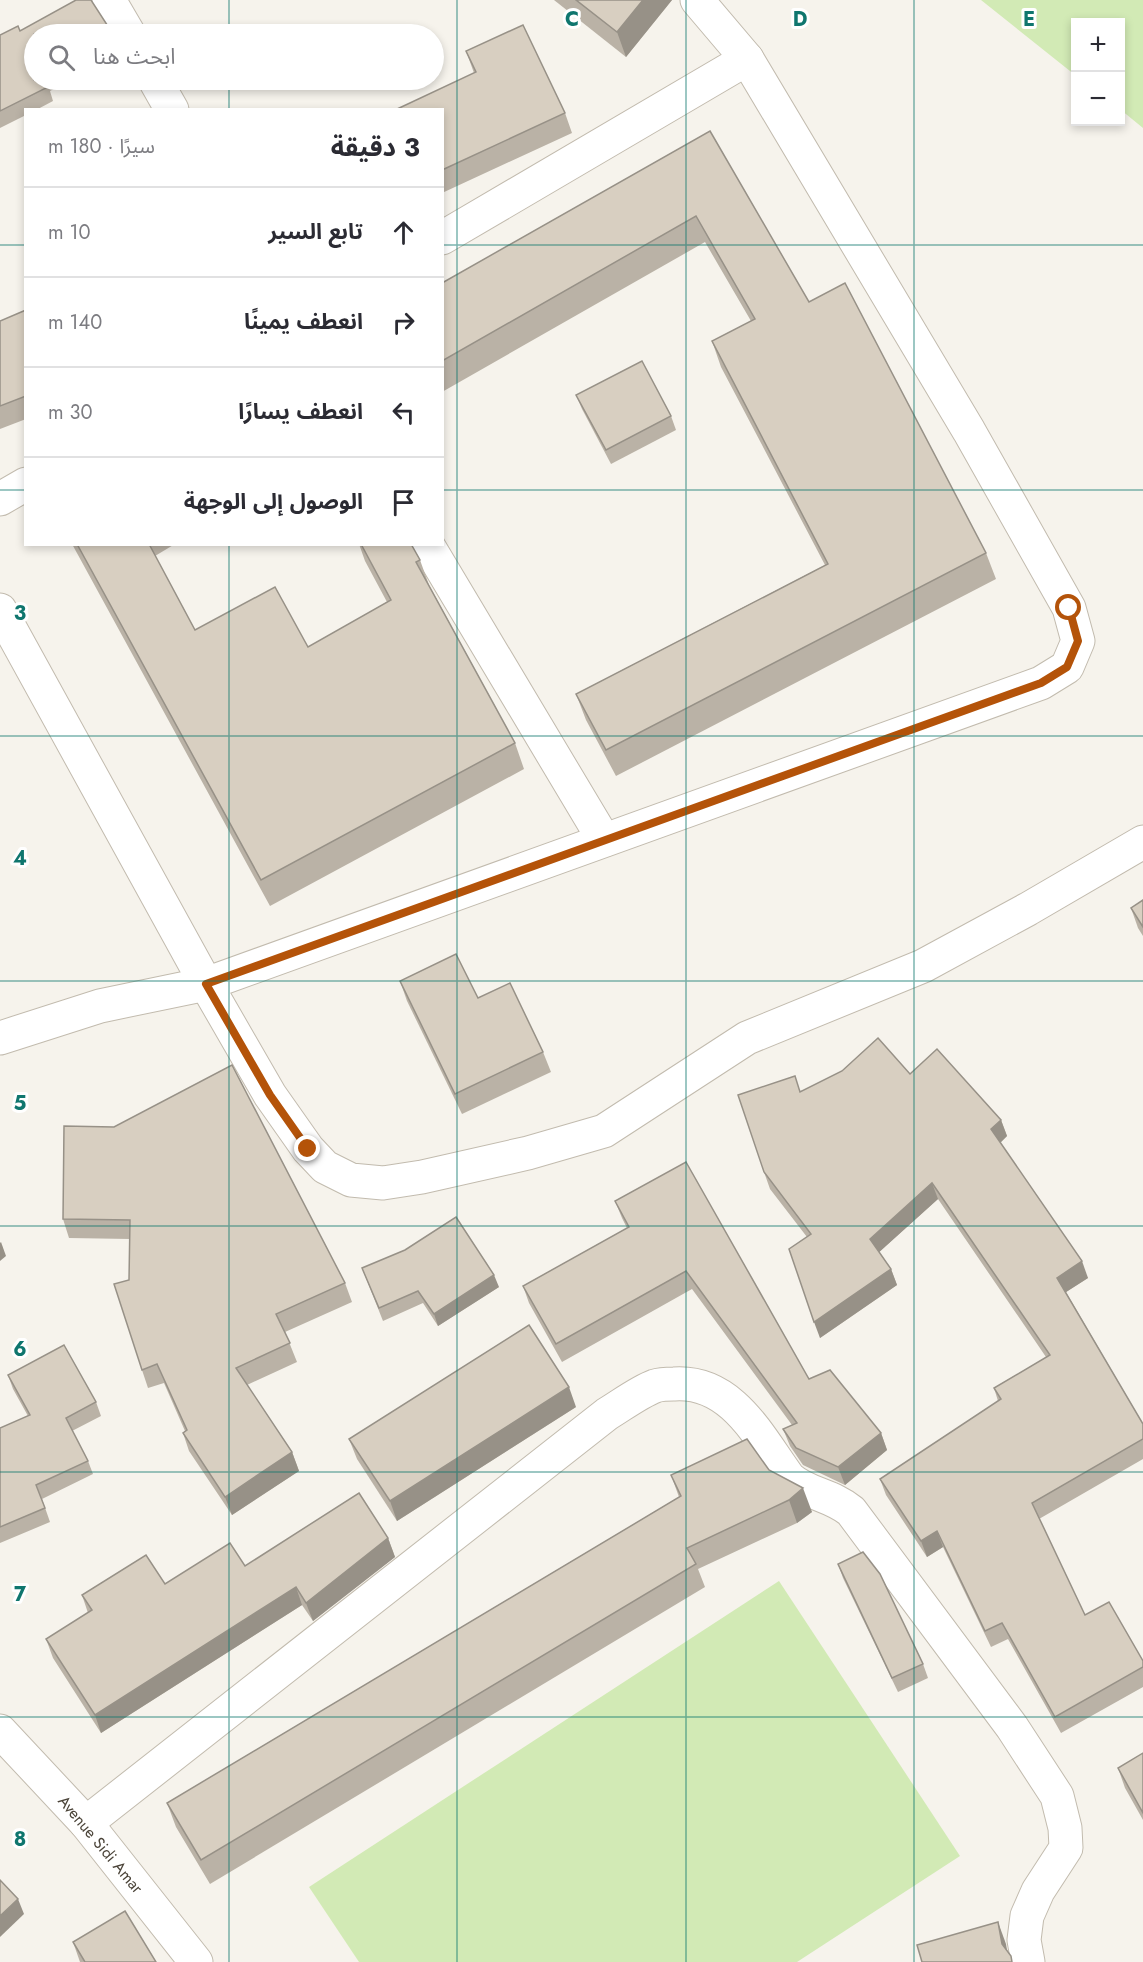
<!DOCTYPE html>
<html lang="ar">
<meta charset="utf-8">
<style>
body{margin:0;font-family:Jost,"Noto Sans Arabic",sans-serif;background:#f7f7f7;color:#2b2b33;direction:rtl}
.controls{position:absolute;right:18px;top:18px;display:grid;overflow:hidden;border-radius:0px;box-shadow:0 3px 9px #0003}
.controls button{width:54px;height:54px;display:grid;place-items:center;padding:0;border:0;border-bottom:2px solid #e1e1e2;background:#fff;color:#2b2b33;font:30px sans-serif}
.stop{position:absolute;width:18px;height:18px;margin:-14px;border:4px solid #b45309;border-radius:50%;background:#fff}
.stop.end{background:#b45309;border-color:#fff;box-shadow:0 2px 6px #0008}
.list{margin:0;padding:0;list-style:none}
h2{display:flex;justify-content:space-between;align-items:center;height:78px;margin:0;padding:0 24px;font-size:26px}
h2 small{font-size:20px;font-weight:400;color:#7c7c81}
.list li{display:grid;grid-template-columns:39px 1fr auto;gap:18px;align-items:center;box-sizing:border-box;height:90px;padding:0 24px;border-top:2px solid #e1e1e2}
.list b{display:block;font-size:22px;white-space:nowrap}
.list em{font-size:20px;font-style:normal;color:#7c7c81}
.icon{flex:none;width:33px;height:33px;fill:none;stroke:currentColor;stroke-width:2;stroke-linecap:round;stroke-linejoin:round}
.map{position:relative;flex:none;width:1143px;height:1962px;overflow:hidden;direction:ltr}
.search{position:absolute;background:#fff;box-shadow:0 3px 9px #0003;left:24px;top:24px;width:420px;height:66px;display:flex;align-items:center;gap:15px;box-sizing:border-box;padding:0 21px;border-radius:33px;color:#7c7c81;font-size:22px}
.panel{position:absolute;background:#fff;box-shadow:0 3px 9px #0003;left:24px;top:108px;width:420px;height:438px;border-radius:0px;direction:rtl}
.map>svg:first-child{display:block}
.green{fill:#d2eab5}
.lines{fill:none;stroke-linecap:round;stroke-linejoin:round}
.minor-casing{stroke:#c2bbae;stroke-width:35}
.minor{stroke:#fff;stroke-width:33}
.wall{fill:#bab2a6}
.shaded-wall{fill:#979187}
.building{fill:#d8cfc1;stroke:#979187;stroke-width:1.5}
.route{stroke:#b45309;stroke-width:8}
.grid{fill:none;stroke:#0f766e;stroke-width:1.5;stroke-opacity:0.55}
.labels{text-anchor:middle;stroke-width:6;stroke-linejoin:round;paint-order:stroke}
.street-label{font-size:16px;fill:#4b4439;stroke:#fff}
.grid-label{font-size:20px;text-anchor:middle;font-weight:bold;fill:#0f766e;stroke:#fff;stroke-width:6;stroke-linejoin:round;paint-order:stroke}
</style>
<div class="map">
<svg width="1143" height="1962" viewBox="0 0 1143 1962">
<rect width="100%" height="100%" fill="#f6f3ec"/>
<g class="green">
<path d="M 981,0 L 1143,0 L 1143,128 L 1121,110 L 1120,22 L 1076,22 L 1075,75 Z"/>
<path d="M 779,1581 L 960,1856 L 797,1962 L 359,1962 L 309,1887 Z"/>
</g>
<g class="lines">
<defs>
<g id="minor">
<path d="M 109,0 L 129,34"/>
<path d="M 155,80 L 172,110"/>
<path d="M 442,238 L 747,59"/>
<path d="M 0,499 L 26,484"/>
<path d="M 427,544 L 604,840"/>
<path d="M 0,610 L 206,984 L 270,1095 L 308,1149 L 325,1167 L 351,1180 L 383,1183 L 422,1177 L 528,1153 L 604,1131 L 747,1038 L 923,966 L 1028,909 L 1143,842"/>
<path d="M 0,1038 L 100,1006 L 206,984 L 1041,683 L 1067,667 L 1078,641 L 1069,608 L 969,431 L 747,59 L 697,0"/>
<path d="M 0,1731 L 86,1823 L 196,1962"/>
<path d="M 86,1823 L 607,1414 C 622,1405 639,1392 655,1386 C 661,1384 668,1384 674,1384 C 732,1380 759,1437 789,1478 C 807,1494 832,1495 851,1511 L 1012,1727 L 1057,1796 L 1065,1828 L 1066,1848 L 1038,1891 L 1027,1916 L 1024,1940 L 1028,1962"/>
</g>
</defs>
<use href="#minor" class="minor-casing"/>
<use href="#minor" class="minor"/>
</g>
<g class="wall">
<path d="M 554,0 L 672,0 L 626,57 Z"/>
<path d="M 20,31 L 34,80 L 71,80 L 50,91 L 53,101 L 36,110 L 26,110 L 26,115 L 0,128 L 0,35 Z"/>
<path d="M 466,51 L 565,113 L 572,133 L 442,193 L 442,110 L 474,73 Z"/>
<path d="M 710,131 L 809,302 L 986,553 L 996,579 L 616,776 L 586,720 L 576,694 L 825,565 L 721,367 L 712,341 L 751,321 L 705,242 L 442,392 L 442,283 Z"/>
<path d="M 26,310 L 26,419 L 0,429 L 0,321 Z"/>
<path d="M 576,395 L 671,416 L 676,430 L 611,464 L 582,409 Z"/>
<path d="M 72,544 L 175,544 L 155,556 L 195,630 L 308,647 L 387,602 L 365,561 L 359,544 L 411,544 L 420,560 L 429,585 L 515,743 L 524,769 L 270,906 Z"/>
<path d="M 1143,900 L 1143,936 L 1138,928 L 1131,908 Z"/>
<path d="M 400,981 L 478,998 L 543,1052 L 551,1072 L 462,1114 L 407,1001 Z"/>
<path d="M 910,1074 L 1001,1120 L 1007,1136 L 1000,1143 L 1088,1278 L 1066,1292 L 1143,1424 L 1143,1459 L 1039,1519 L 1085,1615 L 1143,1661 L 1143,1687 L 1061,1733 L 1008,1639 L 991,1647 L 943,1547 L 927,1557 L 886,1495 L 880,1479 L 998,1401 L 994,1388 L 1046,1357 L 938,1199 L 879,1252 L 891,1269 L 897,1285 L 820,1338 L 807,1237 L 770,1189 L 764,1172 L 800,1091 Z"/>
<path d="M 64,1126 L 345,1283 L 352,1302 L 285,1332 L 297,1362 L 247,1385 L 292,1452 L 299,1471 L 232,1515 L 189,1451 L 183,1433 L 185,1431 L 164,1383 L 148,1388 L 142,1370 L 130,1239 L 69,1238 L 63,1219 Z"/>
<path d="M 615,1201 L 809,1379 L 881,1433 L 887,1450 L 845,1485 L 803,1465 L 790,1446 L 783,1429 L 792,1425 L 692,1289 L 562,1362 L 529,1303 L 523,1286 L 627,1228 L 622,1218 Z"/>
<path d="M 362,1268 L 499,1287 L 438,1326 L 423,1303 L 383,1321 Z"/>
<path d="M 8,1375 L 96,1402 L 101,1416 L 72,1431 L 88,1461 L 93,1474 L 42,1499 L 50,1522 L 0,1543 L 0,1428 L 28,1416 L 13,1389 Z"/>
<path d="M 576,1407 L 397,1521 L 357,1459 L 349,1439 Z"/>
<path d="M 769,1470 L 812,1512 L 797,1523 L 698,1569 L 705,1587 L 210,1884 L 176,1827 L 167,1803 L 679,1497 L 671,1475 Z"/>
<path d="M 388,1538 L 395,1557 L 313,1621 L 302,1605 L 101,1733 L 53,1658 L 46,1639 L 88,1613 L 82,1595 L 165,1584 L 245,1566 Z"/>
<path d="M 838,1564 L 923,1664 L 928,1678 L 898,1692 L 843,1578 Z"/>
<path d="M 1143,1753 L 1143,1820 L 1125,1788 L 1118,1768 Z"/>
<path d="M 73,1942 L 156,1962 L 80,1962 Z"/>
</g>
<g class="shaded-wall">
<path d="M 643,0 L 672,0 L 626,57 L 617,32 Z"/>
<path d="M 1001,1120 L 1007,1136 L 997,1146 L 991,1129 Z"/>
<path d="M 932,1183 L 938,1199 L 876,1255 L 870,1239 Z"/>
<path d="M 1,1242 L 6,1256 L 0,1261 L 0,1243 Z"/>
<path d="M 1082,1261 L 1088,1278 L 1063,1294 L 1057,1278 Z"/>
<path d="M 891,1269 L 897,1285 L 820,1338 L 814,1322 Z"/>
<path d="M 494,1275 L 499,1287 L 438,1326 L 434,1314 Z"/>
<path d="M 569,1387 L 576,1407 L 397,1521 L 390,1501 Z"/>
<path d="M 881,1433 L 887,1450 L 845,1485 L 838,1467 Z"/>
<path d="M 292,1452 L 299,1471 L 232,1515 L 225,1497 Z"/>
<path d="M 803,1488 L 812,1512 L 797,1523 L 789,1500 Z"/>
<path d="M 937,1531 L 943,1547 L 927,1557 L 921,1541 Z"/>
<path d="M 388,1538 L 395,1557 L 313,1621 L 306,1603 Z"/>
<path d="M 296,1587 L 302,1605 L 101,1733 L 95,1715 Z"/>
<path d="M 18,1899 L 24,1914 L 0,1937 L 0,1916 Z"/>
<path d="M 998,1922 L 1006,1944 L 1009,1962 L 1002,1944 Z"/>
</g>
<g class="building">
<path d="M 76,0 L 91,0 L 113,34 L 34,34 L 34,80 L 44,80 L 48,87 L 0,111 L 0,35 L 18,26 L 20,31 Z"/>
<path d="M 576,0 L 643,0 L 617,32 Z"/>
<path d="M 523,25 L 565,113 L 442,170 L 442,110 L 395,110 L 476,72 L 466,51 Z"/>
<path d="M 710,131 L 809,302 L 845,283 L 986,553 L 606,750 L 576,694 L 828,564 L 712,341 L 755,319 L 696,216 L 442,361 L 442,283 Z"/>
<path d="M 26,310 L 26,396 L 0,406 L 0,321 Z"/>
<path d="M 642,361 L 671,416 L 606,450 L 576,395 Z"/>
<path d="M 77,544 L 149,544 L 195,630 L 275,587 L 308,647 L 391,600 L 361,544 L 411,544 L 420,560 L 416,562 L 515,743 L 261,880 Z"/>
<path d="M 1143,900 L 1143,927 L 1131,908 Z"/>
<path d="M 456,954 L 478,998 L 510,983 L 543,1052 L 455,1094 L 400,981 Z"/>
<path d="M 878,1038 L 910,1074 L 937,1049 L 1001,1120 L 991,1129 L 1082,1261 L 1057,1278 L 1143,1424 L 1143,1439 L 1032,1503 L 1085,1615 L 1109,1602 L 1143,1661 L 1143,1667 L 1055,1717 L 1002,1623 L 985,1631 L 937,1531 L 921,1541 L 880,1479 L 1001,1399 L 994,1388 L 1050,1355 L 932,1183 L 870,1239 L 891,1269 L 814,1322 L 789,1249 L 811,1234 L 764,1172 L 738,1095 L 795,1076 L 800,1092 L 842,1071 Z"/>
<path d="M 232,1065 L 345,1283 L 276,1314 L 290,1343 L 236,1368 L 292,1452 L 225,1497 L 183,1433 L 187,1430 L 157,1364 L 142,1370 L 114,1284 L 129,1280 L 130,1220 L 63,1219 L 64,1126 L 114,1127 Z"/>
<path d="M 686,1162 L 809,1379 L 830,1370 L 881,1433 L 838,1467 L 796,1448 L 783,1429 L 797,1423 L 686,1271 L 556,1344 L 523,1286 L 629,1227 L 615,1201 Z"/>
<path d="M 456,1217 L 494,1275 L 434,1314 L 418,1291 L 379,1308 L 362,1268 L 405,1250 Z"/>
<path d="M 529,1325 L 569,1387 L 390,1501 L 349,1439 Z"/>
<path d="M 64,1345 L 96,1402 L 66,1418 L 88,1461 L 36,1485 L 45,1508 L 0,1527 L 0,1428 L 30,1415 L 8,1375 Z"/>
<path d="M 747,1439 L 769,1470 L 803,1488 L 789,1500 L 687,1548 L 696,1564 L 201,1860 L 167,1803 L 681,1496 L 671,1475 Z"/>
<path d="M 359,1493 L 388,1538 L 306,1603 L 296,1587 L 95,1715 L 46,1639 L 92,1610 L 82,1595 L 146,1555 L 165,1584 L 230,1543 L 245,1566 Z"/>
<path d="M 863,1552 L 880,1574 L 923,1664 L 892,1678 L 838,1564 Z"/>
<path d="M 1143,1753 L 1143,1813 L 1118,1768 Z"/>
<path d="M 0,1880 L 18,1899 L 0,1916 Z"/>
<path d="M 125,1911 L 156,1962 L 85,1962 L 73,1942 Z"/>
<path d="M 998,1922 L 1002,1944 L 1011,1956 L 1012,1962 L 922,1962 L 917,1945 Z"/>
</g>
<g class="lines">
<path class="route" d="M 308,1149 L 270,1095 L 206,984 L 1041,683 L 1067,667 L 1078,641 L 1069,608"/>
</g>
<path class="grid" d="M 229,0 L 229,34M 457,0 L 457,1962M 686,0 L 686,1962M 914,0 L 914,1962M 229,80 L 229,110M 0,245 L 26,245M 442,245 L 1143,245M 0,490 L 26,490M 442,490 L 1143,490M 229,544 L 229,1962M 0,736 L 1143,736M 0,981 L 1143,981M 0,1226 L 1143,1226M 0,1472 L 1143,1472M 0,1717 L 1143,1717"/>
<g class="labels">
<g class="street-label">
<text transform="translate(101 1844) rotate(50)" y="6">Avenue Sidi Amar</text>
</g>
</g>
<g class="grid-label">
<text x="572" y="26">C</text>
<text x="800" y="26">D</text>
<text x="1029" y="26">E</text>
<text x="20" y="620">3</text>
<text x="20" y="865">4</text>
<text x="20" y="1110">5</text>
<text x="20" y="1356">6</text>
<text x="20" y="1601">7</text>
<text x="20" y="1846">8</text>
</g>
</svg>
<div class="controls">
<button>+</button>
<button>−</button>
</div>
<div class="stop" style="left:1069px;top:608px"></div>
<div class="stop end" style="left:308px;top:1149px"></div>
<div class="search"><svg class="icon" aria-label="search" viewBox="0 0 24 24"><circle cx="10" cy="10" r="6"/><path d="M15 15l6 6"/></svg>ابحث هنا</div>
<section class="panel">
<h2>3 دقيقة<small>سيرًا · 180 m</small></h2>
<ul class="list">
<li><svg class="icon" aria-label="ahead" viewBox="0 0 24 24"><path d="M12 20V5M6 11l6-6 6 6"/></svg><div><b>تابع السير</b></div><em>10 m</em></li>
<li><svg class="icon" aria-label="right" viewBox="0 0 24 24"><path d="M7 20v-9h11M14 6l5 5-5 5"/></svg><div><b>انعطف يمينًا</b></div><em>140 m</em></li>
<li><svg class="icon" aria-label="left" viewBox="0 0 24 24"><path d="M17 20v-9H6M10 6l-5 5 5 5"/></svg><div><b>انعطف يسارًا</b></div><em>30 m</em></li>
<li><svg class="icon" aria-label="arrive" viewBox="0 0 24 24"><path d="M6 21V4h12l-3 4 3 4H6"/></svg><div><b>الوصول إلى الوجهة</b></div></li>
</ul>
</section>
</div>
